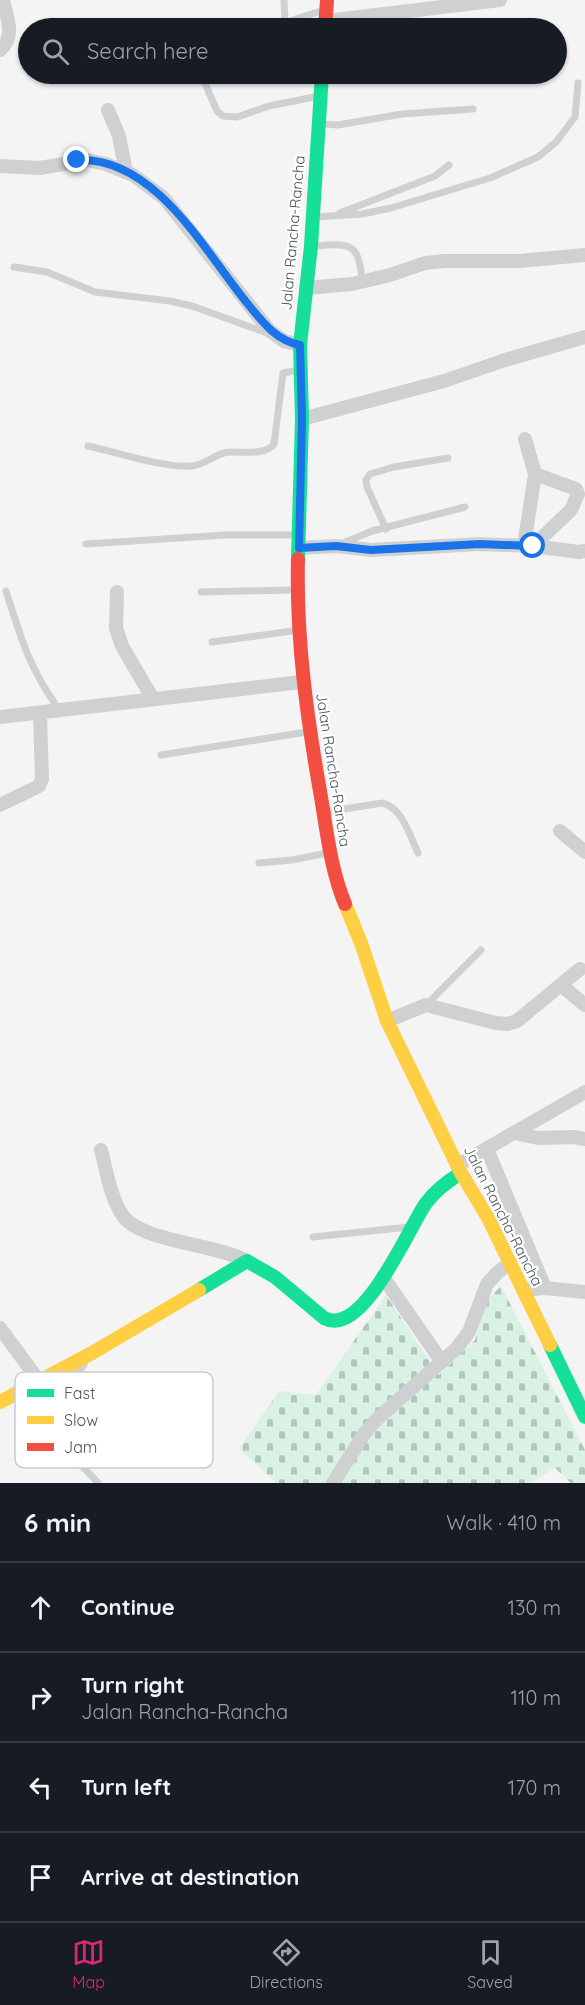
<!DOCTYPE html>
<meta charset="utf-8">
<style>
body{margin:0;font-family:Quicksand,sans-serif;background:#242831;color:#f1f3f6}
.stop{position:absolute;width:18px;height:18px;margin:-14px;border:4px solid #1a73e8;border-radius:50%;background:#fff}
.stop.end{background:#1a73e8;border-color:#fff;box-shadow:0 2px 6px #0008}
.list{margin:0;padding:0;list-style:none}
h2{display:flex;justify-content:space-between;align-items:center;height:78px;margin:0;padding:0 24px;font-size:26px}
h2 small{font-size:20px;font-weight:400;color:#9ea1a6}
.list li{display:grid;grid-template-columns:39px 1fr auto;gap:18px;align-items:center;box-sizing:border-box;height:90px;padding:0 24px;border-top:2px solid #363941}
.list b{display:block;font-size:22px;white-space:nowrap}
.list p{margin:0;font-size:20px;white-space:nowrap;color:#9ea1a6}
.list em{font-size:20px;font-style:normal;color:#9ea1a6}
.icon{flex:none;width:33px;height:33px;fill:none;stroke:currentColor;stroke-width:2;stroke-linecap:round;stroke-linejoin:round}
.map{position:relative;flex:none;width:585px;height:1483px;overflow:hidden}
.search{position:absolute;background:#171b24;box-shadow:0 2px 4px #0004;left:18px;right:18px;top:18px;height:66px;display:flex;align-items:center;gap:15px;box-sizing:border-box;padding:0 21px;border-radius:33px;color:#9ea1a6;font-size:22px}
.sheet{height:438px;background:#171b24}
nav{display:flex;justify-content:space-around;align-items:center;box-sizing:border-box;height:84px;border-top:2px solid #363941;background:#171b24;font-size:16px;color:#9ea1a6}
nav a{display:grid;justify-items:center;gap:3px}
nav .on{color:#db2777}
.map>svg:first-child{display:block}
.cemetery{fill:url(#cemetery-stones)}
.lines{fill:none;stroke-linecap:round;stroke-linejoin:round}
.lane{stroke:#ced0d2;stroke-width:7}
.street{stroke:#ced0d2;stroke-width:14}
.fast{stroke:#16e098;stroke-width:14}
.slow{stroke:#ffcf43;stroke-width:14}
.jam{stroke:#f24e42;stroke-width:14}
.route{stroke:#1a73e8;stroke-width:8}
.labels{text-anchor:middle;stroke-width:4.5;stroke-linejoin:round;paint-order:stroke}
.street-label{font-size:15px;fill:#4a5661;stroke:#fff}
.key{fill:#fff;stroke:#c9ccd0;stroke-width:1.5}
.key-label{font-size:16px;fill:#4a5661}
</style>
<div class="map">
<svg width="585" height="1483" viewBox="0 0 585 1483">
<defs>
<pattern id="cemetery-stones" width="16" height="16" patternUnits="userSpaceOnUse" patternTransform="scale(1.5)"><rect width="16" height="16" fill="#d9f2e3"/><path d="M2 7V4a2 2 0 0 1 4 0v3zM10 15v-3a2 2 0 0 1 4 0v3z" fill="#b2c7bb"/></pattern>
</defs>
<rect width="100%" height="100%" fill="#f4f4f4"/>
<path class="cemetery" d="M 501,1286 L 585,1450 L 585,1483 L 571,1483 L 555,1468 L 530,1483 L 277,1483 L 239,1449 L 279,1391 L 316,1395 L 386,1295 L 439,1375 L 475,1340 L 487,1300 Z"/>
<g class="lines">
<g class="lane">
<path d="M 284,0 L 285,24"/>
<path d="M 276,28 L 296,19 L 324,10"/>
<path d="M 201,74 L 217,111 L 223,116 L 237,117 L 269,106 L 319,96"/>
<path d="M 321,124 L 338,125 L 402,114 L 473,109"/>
<path d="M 340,213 L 435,176 L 449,165"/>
<path d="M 315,217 L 362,214 L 391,208 L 490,178 L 538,157 L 556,142 L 575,117 L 578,83"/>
<path d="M 314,246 C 350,243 359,242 362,281"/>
<path d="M 14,267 L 47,272 L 95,292 L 170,301 L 192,306 L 270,334"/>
<path d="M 88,446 C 117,452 162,468 192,466 C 206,465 216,452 230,452 C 242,452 267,455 274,444 L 283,373 L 299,370"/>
<path d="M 386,529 L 367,487 L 366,480 L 370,474 L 394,467 L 448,458"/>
<path d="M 86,544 L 225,535 L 296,535"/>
<path d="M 341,544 L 372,531 L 465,507"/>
<path d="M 6,591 C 21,639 30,670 60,711"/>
<path d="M 201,592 L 294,590"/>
<path d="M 212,642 L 299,630"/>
<path d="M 161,755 L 307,732"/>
<path d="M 325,812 L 382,803 C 402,807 410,836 418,853"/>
<path d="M 259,863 L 292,860 L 327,853"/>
<path d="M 426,1005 L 481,950"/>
<path d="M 313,1237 L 409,1227"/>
<path d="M 84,1365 C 75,1376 64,1387 58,1399 C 41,1433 79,1461 98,1483"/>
</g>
<g class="street">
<path d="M 326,21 L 500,0"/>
<path d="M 0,50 C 16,37 7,18 3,0"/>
<path d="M 108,110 L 119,136 L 126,172"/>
<path d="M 0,166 L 40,168 L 87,160 L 106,164 L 133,175 L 164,198 L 270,331 L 284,341 L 300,345"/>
<path d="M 306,288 L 352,284 L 390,275 L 425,263 L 444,261 L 519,261 L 585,255"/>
<path d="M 302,419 L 444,381 L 505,360 L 585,337"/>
<path d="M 524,546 L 535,474 L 525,439"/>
<path d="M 533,546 L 571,510 L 578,494 L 576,489 L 535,474"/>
<path d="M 299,548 L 336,546 L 371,550 L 480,544 L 533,546 L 579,552 L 585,551"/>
<path d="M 117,592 L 116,628 L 122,646 L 153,699"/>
<path d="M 0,717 L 302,682"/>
<path d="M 0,805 L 39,786 L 42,779 L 40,713"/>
<path d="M 560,831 L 585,852"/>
<path d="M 561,985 L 585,1005"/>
<path d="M 387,1021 L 426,1005 L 496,1023 L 507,1024 L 517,1021 L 580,969"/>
<path d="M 515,1133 L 538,1138 L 574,1137 L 585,1139"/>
<path d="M 487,1149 L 545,1288"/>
<path d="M 101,1150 C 107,1172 110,1197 123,1216 C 142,1242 216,1244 247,1261"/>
<path d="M 458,1165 L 585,1092"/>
<path d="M 383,1277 L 442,1362"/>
<path d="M 523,1290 L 545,1288 L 585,1292"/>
<path d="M 0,1328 L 39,1381"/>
<path d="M 333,1483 L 364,1434 L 377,1419 L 457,1348 L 469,1332 L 487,1284 L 497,1273 L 510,1263"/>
</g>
<g class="fast">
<path d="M 298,559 L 302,419 L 300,345 L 311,246 L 322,74"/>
<path d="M 199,1290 L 247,1261 L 275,1277 L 324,1318 C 363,1339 409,1227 426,1203 C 435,1191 448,1181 461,1173"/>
<path d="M 550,1345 L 585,1417"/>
</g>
<g class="slow">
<path d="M 345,904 L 361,943 L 387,1021 L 461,1173 L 488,1218 L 550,1345"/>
<path d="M 0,1402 L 92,1353 L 199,1290"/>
</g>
<g class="jam">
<path d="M 325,28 L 327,0"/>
<path d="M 298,559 C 296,639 307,718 321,797 C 327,833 331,870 345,904"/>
</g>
</g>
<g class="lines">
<path class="route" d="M 77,160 C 155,156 205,252 247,303 C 263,322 275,340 300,345 L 302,419 L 299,548 L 336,546 L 371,550 L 480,544 L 533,546"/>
</g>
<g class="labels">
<g class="street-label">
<text transform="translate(293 233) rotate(-85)" y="5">Jalan Rancha-Rancha</text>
<text transform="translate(333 770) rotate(81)" y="5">Jalan Rancha-Rancha</text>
<text transform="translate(503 1216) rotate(63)" y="5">Jalan Rancha-Rancha</text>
</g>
</g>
<rect x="15" y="1372" width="198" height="96" rx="9" class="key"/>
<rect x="27" y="1389" width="27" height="8" fill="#16e098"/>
<rect x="27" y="1416" width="27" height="8" fill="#ffcf43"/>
<rect x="27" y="1443" width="27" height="8" fill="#f24e42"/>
<g class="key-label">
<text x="64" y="1399">Fast</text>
<text x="64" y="1426">Slow</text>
<text x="64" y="1453">Jam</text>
</g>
</svg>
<div class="stop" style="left:533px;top:546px"></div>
<div class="stop end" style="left:77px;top:160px"></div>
<div class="search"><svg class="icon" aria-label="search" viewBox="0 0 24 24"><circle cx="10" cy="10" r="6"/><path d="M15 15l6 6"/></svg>Search here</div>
</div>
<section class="sheet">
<h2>6 min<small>Walk · 410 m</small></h2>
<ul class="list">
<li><svg class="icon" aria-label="ahead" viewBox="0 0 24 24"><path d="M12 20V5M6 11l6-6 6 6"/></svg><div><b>Continue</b></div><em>130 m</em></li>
<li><svg class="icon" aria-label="right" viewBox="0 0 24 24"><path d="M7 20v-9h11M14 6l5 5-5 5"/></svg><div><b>Turn right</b><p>Jalan Rancha-Rancha</p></div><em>110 m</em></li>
<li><svg class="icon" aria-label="left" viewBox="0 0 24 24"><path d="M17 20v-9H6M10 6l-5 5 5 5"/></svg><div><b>Turn left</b></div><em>170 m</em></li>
<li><svg class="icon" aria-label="arrive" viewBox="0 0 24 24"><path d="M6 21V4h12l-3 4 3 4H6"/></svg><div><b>Arrive at destination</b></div></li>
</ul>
</section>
<nav>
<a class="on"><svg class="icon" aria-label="map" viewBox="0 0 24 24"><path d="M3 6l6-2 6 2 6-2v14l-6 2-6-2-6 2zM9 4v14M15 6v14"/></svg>Map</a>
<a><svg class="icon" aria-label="directions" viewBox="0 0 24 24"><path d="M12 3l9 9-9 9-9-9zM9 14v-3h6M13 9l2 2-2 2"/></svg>Directions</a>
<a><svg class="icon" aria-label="saved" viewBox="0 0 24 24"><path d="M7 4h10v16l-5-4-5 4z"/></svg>Saved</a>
</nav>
